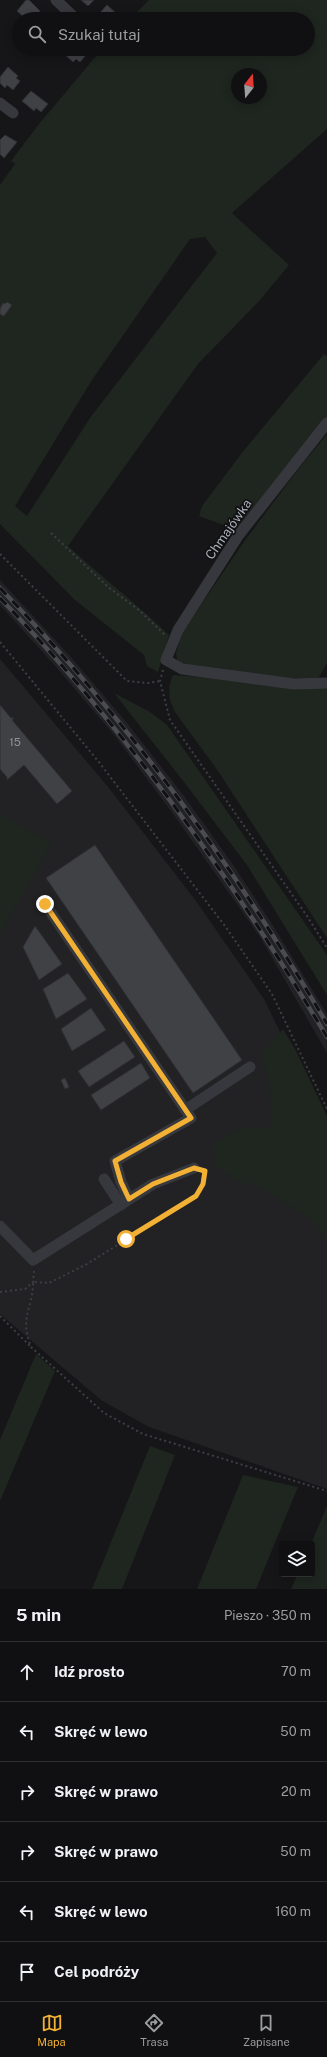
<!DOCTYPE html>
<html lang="pl">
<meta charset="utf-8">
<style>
body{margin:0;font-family:"Public Sans",sans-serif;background:#1e1e20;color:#f1f3f6}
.controls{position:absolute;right:12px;bottom:12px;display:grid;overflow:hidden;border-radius:4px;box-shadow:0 2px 10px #0003}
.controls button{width:36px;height:36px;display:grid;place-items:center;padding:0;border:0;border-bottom:1px solid #303032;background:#101012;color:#f1f3f6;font:20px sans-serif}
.compass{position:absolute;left:231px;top:68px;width:36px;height:36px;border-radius:50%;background:#101012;box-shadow:0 2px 10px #0003;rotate:17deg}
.stop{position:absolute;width:12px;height:12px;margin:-9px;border:3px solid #f2b134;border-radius:50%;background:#fff}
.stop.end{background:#f2b134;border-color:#fff;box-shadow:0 1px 4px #0008}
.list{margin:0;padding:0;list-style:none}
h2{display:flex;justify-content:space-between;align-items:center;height:52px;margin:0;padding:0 16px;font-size:17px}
h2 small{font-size:13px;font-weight:400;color:#9c9d9f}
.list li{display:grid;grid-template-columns:26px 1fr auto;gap:12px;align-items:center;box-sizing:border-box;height:60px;padding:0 16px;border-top:1px solid #303032}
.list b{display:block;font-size:15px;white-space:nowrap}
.list em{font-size:13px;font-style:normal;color:#9c9d9f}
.icon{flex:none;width:22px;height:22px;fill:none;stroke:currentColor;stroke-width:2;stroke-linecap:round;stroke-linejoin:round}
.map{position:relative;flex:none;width:327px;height:1589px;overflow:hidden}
.search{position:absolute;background:#101012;box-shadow:0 2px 10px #0003;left:12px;right:12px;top:12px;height:44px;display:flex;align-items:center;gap:10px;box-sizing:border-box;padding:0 14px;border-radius:22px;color:#9c9d9f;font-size:15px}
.sheet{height:412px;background:#101012}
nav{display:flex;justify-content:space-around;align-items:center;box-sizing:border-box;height:56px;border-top:1px solid #303032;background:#101012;font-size:11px;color:#9c9d9f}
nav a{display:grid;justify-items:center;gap:2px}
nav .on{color:#f2b134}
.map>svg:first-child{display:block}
.built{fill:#222225}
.green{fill:#1e261f;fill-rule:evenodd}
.building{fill:#404145;stroke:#303034}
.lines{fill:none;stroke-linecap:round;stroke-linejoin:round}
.path{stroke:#3d3f44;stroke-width:2;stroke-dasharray:2 3;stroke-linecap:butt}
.minor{stroke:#37383d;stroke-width:11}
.rail-casing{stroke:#4a4c52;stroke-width:4.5}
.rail{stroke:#111113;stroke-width:3;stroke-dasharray:9;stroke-linecap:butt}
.route{stroke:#f2b134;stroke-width:5}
.labels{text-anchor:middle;stroke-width:3.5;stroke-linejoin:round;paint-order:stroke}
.number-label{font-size:11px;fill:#8e929b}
.street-label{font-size:13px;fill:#a8adb8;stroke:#111113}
</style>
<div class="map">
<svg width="327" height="1589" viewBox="0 0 327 1589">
<rect width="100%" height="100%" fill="#161618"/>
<g class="built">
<path d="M 0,580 L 70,656 L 127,723 L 184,796 L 234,866 L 272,924 L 327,1014 L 327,1053 L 260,937 L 171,811 L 114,735 L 57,668 L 0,605 Z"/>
<path d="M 0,659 L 109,788 L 196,901 L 264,999 L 327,1129 L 327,1489 L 149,1427 L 101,1400 L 0,1314 Z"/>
</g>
<g class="green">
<path d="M 149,0 L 327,0 L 327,129 L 232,213 L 289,265 L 260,300 L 198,364 L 68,546 C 101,576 137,604 169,635 L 158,672 L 147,666 L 144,655 L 75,600 L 0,524 L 0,185 L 15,164 L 11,161 L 39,124 L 102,49 L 308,49 L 308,19 L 130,19 ZM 237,74 L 261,74 L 261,98 L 237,98 ZM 205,237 L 217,253 L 90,418 L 27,516 L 15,506 L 92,380 L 190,239 Z"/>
<path d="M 324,354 L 327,356 L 327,418 L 237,530 L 199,516 L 202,506 L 245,449 Z"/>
<path d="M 327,434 L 327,663 L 318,679 L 283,678 L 178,664 L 176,654 L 181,634 L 246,539 L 300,467 Z"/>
<path d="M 173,675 L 327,686 L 327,938 L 218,771 L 175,712 C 168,698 167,689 173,675 Z"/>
<path d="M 114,693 L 150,712 L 167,725 L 327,955 L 327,995 L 247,865 L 184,782 Z"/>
<path d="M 0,814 L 52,843 L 0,934 Z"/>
<path d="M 283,1029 L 295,1049 L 327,1116 L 327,1240 L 312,1220 L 255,1184 L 240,1183 L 216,1166 L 213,1145 L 239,1128 L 271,1128 L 270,1087 L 262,1053 Z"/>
<path d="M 36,1354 L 55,1371 L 0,1501 L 0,1440 Z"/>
<path d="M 150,1446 L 175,1455 L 122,1589 L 92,1589 Z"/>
<path d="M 243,1475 L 298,1487 L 256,1589 L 197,1589 Z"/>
<path d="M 327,1506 L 327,1589 L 291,1589 L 298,1574 L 312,1574 L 311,1544 Z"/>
</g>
<g class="building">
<path d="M 26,0 L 29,0 L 40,11 L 33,19 L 27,17 L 26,19 L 17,11 Z"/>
<path d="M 81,0 L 94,0 L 88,6 Z"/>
<path d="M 107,5 L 117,14 L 115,16 L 118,19 L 100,19 L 97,16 Z"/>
<path d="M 66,49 L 81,49 L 87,54 L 80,62 L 76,59 L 73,62 L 63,53 Z"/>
<path d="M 8,67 L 18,76 L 16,78 L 20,81 L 13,90 L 7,85 L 5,88 L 0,83 L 0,77 Z"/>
<path d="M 31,91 L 48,104 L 41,112 L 36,108 L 34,111 L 22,101 Z"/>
<path d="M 5,135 L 17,142 L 4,158 L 0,154 L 0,140 Z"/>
<path d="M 7,302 L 12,305 L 4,316 L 0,314 L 0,309 L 3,303 L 5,304 Z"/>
<path d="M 0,705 L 11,718 L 14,718 L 12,720 L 72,791 L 57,804 L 24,765 L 7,780 L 7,777 L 0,769 Z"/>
<path d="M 95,845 L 242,1060 L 193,1093 L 46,878 Z"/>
<path d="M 35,926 L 62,964 L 39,980 L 23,947 Z"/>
<path d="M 68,973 L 87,999 L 56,1019 L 43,989 Z"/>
<path d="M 91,1008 L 106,1030 L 72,1051 L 61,1029 Z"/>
<path d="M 124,1041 L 135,1057 L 89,1087 L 78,1071 Z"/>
<path d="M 141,1063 L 150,1078 L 101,1110 L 91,1095 Z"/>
<path d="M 65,1078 L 69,1087 L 65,1089 L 61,1080 Z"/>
</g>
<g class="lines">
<g class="path">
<path d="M 51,533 L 108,587 L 139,610 L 165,635"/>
<path d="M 0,554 L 127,681 L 148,683 L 160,681"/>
<path d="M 0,642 L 98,761 L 225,926 L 272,994 L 327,1109"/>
<path d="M 163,670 L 160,681 L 170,720 L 307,916 L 327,948"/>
<path d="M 204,1171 L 203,1183 L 196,1196 L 87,1264 L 49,1283 L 33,1282 C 33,1310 19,1316 31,1347 L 104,1413 L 143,1434 L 327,1491"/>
<path d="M 0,1292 L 25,1289 L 33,1282 L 34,1271"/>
<path d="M 0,1316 L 30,1346"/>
</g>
<g class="minor">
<path d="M 56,0 L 76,19"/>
<path d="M 0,103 L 13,113"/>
<path d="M 327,423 L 238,536 L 178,630 L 166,660 L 182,669 L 294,684 L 327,683"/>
<path d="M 45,904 L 191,1118 L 115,1161 L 121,1182 L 129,1199"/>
<path d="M 185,1110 L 250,1067"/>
<path d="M 104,1179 L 121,1205"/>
<path d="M 0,1226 L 33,1260 L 153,1184 L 194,1168"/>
</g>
<defs>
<g id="rail">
<path d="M 0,588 C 127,719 235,867 327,1024"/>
<path d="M 0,598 C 127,730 233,880 327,1037"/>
</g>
</defs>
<use href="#rail" class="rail-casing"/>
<use href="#rail" class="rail"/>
</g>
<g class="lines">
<path class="route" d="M 45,904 L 191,1118 L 115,1161 L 121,1182 L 129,1199 L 153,1184 L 194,1168 L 205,1171 L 203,1184 L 196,1196 L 126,1239"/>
</g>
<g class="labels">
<g class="number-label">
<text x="15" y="746">15</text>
</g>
<g class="street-label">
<text transform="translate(228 529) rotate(-55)" y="5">Chmajówka</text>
</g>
</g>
</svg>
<div class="controls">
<button><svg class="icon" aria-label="layers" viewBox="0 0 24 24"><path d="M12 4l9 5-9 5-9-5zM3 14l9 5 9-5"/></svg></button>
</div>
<svg class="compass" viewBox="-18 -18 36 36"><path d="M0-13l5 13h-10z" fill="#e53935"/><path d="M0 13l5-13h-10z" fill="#9c9d9f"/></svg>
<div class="stop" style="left:126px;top:1239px"></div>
<div class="stop end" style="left:45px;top:904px"></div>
<div class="search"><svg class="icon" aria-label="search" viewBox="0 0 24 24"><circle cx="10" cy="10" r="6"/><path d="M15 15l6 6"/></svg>Szukaj tutaj</div>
</div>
<section class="sheet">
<h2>5 min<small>Pieszo · 350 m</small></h2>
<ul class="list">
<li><svg class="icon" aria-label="ahead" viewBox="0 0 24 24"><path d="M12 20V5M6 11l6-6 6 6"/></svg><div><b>Idź prosto</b></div><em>70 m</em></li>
<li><svg class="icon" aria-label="left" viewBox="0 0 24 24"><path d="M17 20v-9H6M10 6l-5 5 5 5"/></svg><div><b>Skręć w lewo</b></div><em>50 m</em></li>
<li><svg class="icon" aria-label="right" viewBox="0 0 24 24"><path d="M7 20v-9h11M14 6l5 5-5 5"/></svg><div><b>Skręć w prawo</b></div><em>20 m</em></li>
<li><svg class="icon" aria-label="right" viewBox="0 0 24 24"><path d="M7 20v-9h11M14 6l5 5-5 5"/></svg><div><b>Skręć w prawo</b></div><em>50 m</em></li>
<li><svg class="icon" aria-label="left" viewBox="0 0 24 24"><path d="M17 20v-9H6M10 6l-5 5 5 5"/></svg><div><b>Skręć w lewo</b></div><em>160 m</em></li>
<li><svg class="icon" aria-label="arrive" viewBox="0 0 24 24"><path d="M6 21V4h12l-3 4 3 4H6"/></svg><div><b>Cel podróży</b></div></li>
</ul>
</section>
<nav>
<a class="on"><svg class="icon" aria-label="map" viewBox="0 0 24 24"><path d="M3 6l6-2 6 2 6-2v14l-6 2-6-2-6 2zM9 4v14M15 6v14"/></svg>Mapa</a>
<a><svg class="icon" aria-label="directions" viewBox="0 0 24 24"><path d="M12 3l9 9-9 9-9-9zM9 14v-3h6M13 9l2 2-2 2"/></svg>Trasa</a>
<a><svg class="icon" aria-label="saved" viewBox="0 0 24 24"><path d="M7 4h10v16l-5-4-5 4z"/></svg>Zapisane</a>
</nav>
